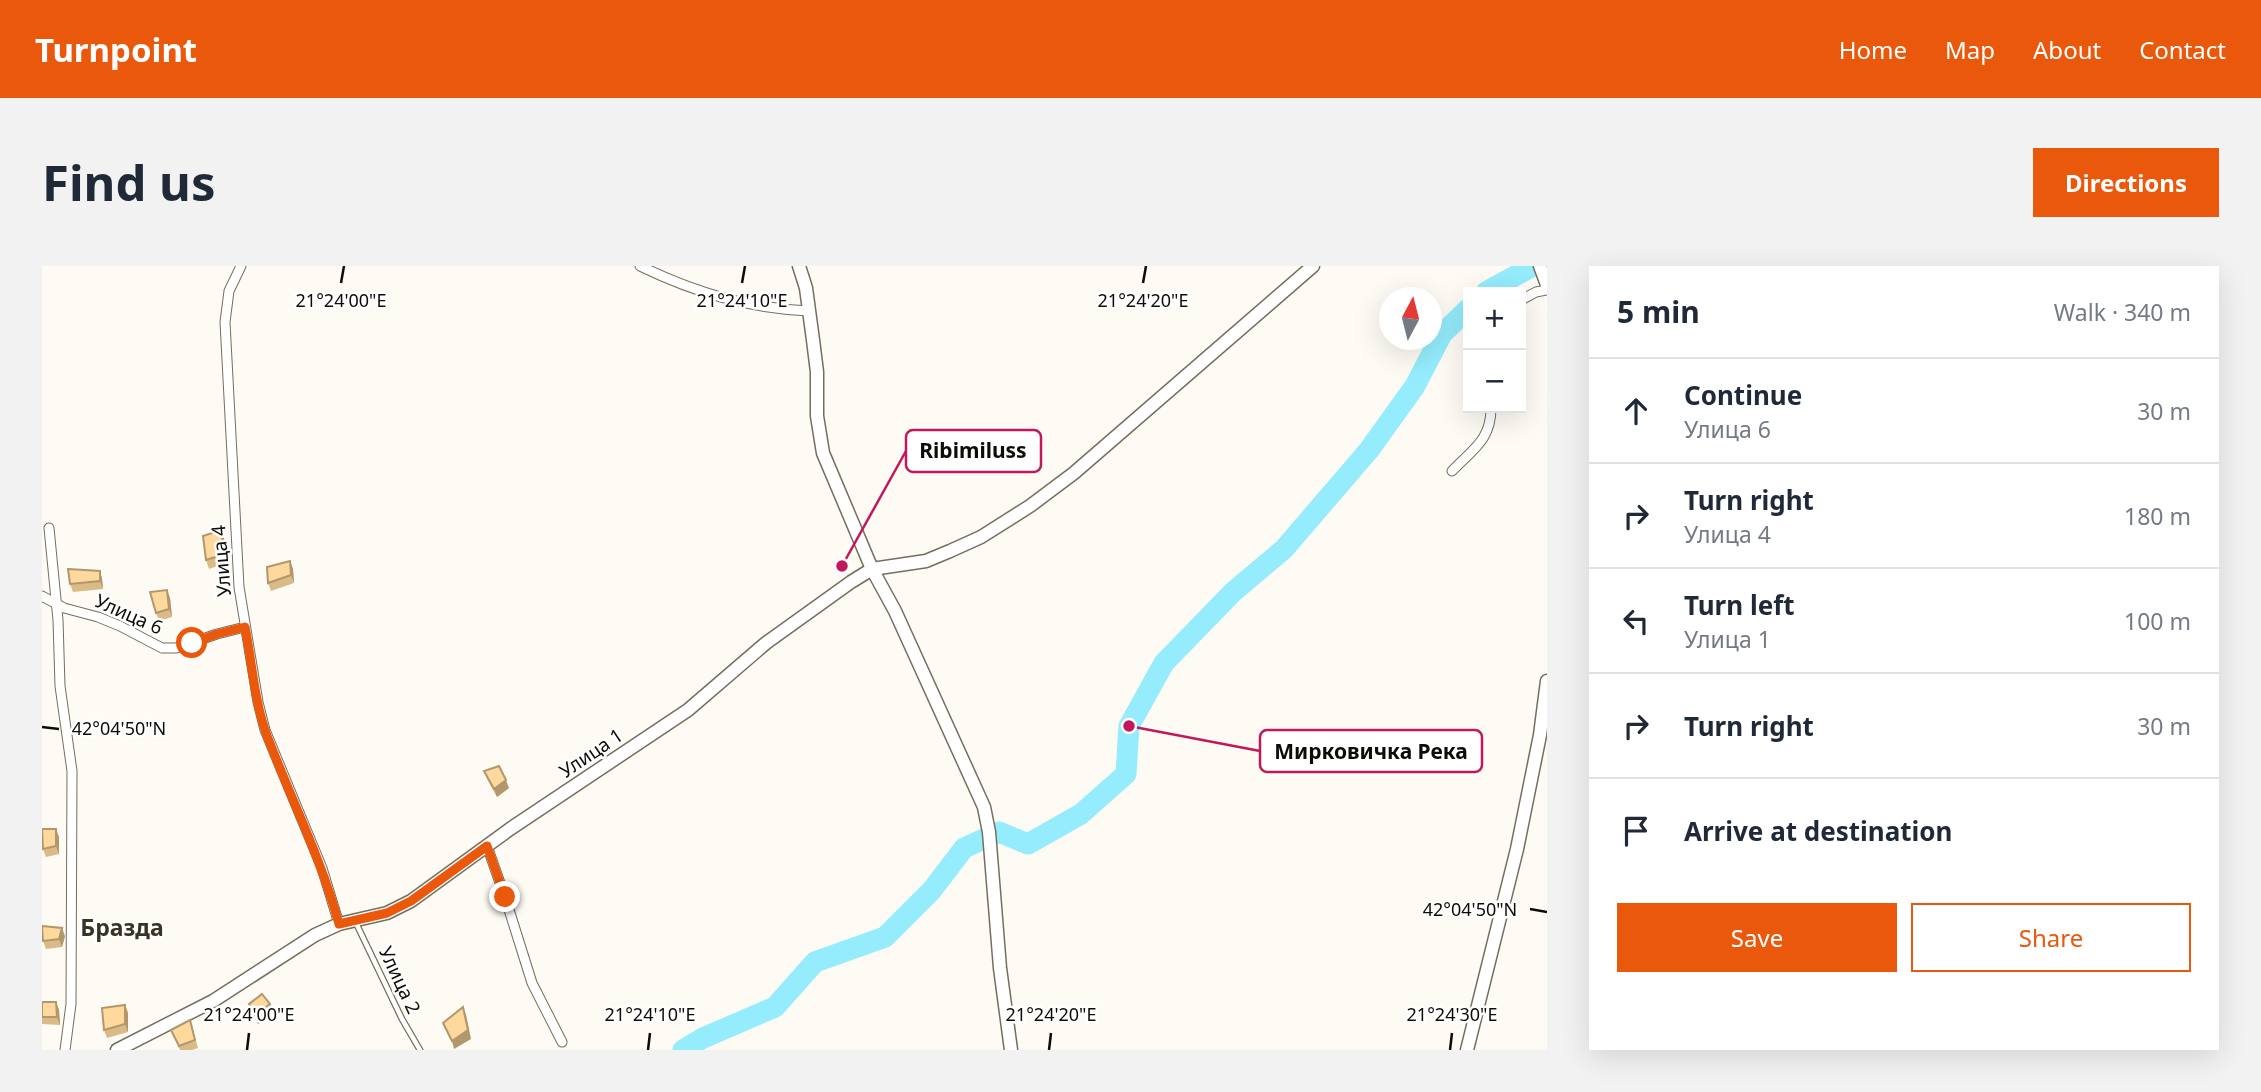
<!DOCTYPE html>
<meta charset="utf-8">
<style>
body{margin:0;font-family:"Noto Sans",sans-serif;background:#f2f2f3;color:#1f2937}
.controls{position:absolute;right:21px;top:21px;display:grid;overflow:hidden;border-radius:0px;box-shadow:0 7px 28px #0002}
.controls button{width:63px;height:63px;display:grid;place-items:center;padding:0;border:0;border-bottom:2px solid #e0e1e3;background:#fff;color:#1f2937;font:35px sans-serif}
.compass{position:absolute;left:1337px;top:21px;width:63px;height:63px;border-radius:50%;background:#fff;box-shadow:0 7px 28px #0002;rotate:7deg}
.stop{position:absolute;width:21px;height:21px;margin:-16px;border:5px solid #ea580c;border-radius:50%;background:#fff}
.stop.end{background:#ea580c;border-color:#fff;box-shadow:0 2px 7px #0008}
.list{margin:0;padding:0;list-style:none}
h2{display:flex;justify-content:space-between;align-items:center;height:91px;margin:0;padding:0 28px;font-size:30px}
h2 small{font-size:23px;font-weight:400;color:#747a83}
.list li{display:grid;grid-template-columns:46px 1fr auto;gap:21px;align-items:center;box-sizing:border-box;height:105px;padding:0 28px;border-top:2px solid #e0e1e3}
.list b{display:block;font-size:26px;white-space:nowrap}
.list p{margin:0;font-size:23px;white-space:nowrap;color:#747a83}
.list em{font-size:23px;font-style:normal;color:#747a83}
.actions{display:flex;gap:14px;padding:21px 28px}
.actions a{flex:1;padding:16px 0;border:2px solid #ea580c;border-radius:0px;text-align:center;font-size:24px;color:#ea580c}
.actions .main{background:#ea580c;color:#fff}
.icon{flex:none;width:38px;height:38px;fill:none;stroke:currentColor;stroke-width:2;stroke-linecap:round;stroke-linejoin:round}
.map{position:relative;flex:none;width:1505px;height:784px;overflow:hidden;border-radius:0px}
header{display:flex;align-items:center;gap:42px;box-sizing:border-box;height:98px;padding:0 35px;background:#ea580c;color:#fff}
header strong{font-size:33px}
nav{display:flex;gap:38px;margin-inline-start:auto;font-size:24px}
.intro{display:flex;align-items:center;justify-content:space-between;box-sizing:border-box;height:168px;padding:0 42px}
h1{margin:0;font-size:49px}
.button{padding:18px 32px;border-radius:0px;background:#ea580c;color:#fff;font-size:24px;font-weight:700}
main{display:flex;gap:42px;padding:0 42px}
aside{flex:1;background:#fff;border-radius:0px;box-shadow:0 7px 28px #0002}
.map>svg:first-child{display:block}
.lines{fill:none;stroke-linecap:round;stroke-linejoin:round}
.river{stroke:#94ecfc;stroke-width:21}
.lane-casing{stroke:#756e5f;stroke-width:7}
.street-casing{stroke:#756e5f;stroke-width:11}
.secondary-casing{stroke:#756e5f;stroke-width:15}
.lane{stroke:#fff;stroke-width:4.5}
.street{stroke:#fff;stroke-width:9}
.secondary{stroke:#fff;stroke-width:12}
.wall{fill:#daba86}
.shaded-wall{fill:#b2976d}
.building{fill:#fed89c;stroke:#b2976d;stroke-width:2}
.route{stroke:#ea580c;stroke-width:9}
.ticks{fill:none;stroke:#0e0c06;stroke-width:2.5}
.labels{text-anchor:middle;stroke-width:5;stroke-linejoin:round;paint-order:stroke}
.street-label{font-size:19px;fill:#0e0c06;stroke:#fff}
.quarter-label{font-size:23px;font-weight:bold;fill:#393325;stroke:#fff}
.ticks-label{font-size:18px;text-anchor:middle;fill:#0e0c06;stroke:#fff;stroke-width:5;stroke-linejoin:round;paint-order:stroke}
.leader{fill:none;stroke:#c2185b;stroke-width:2.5}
.callout-dot{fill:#c2185b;stroke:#fff;stroke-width:2.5}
.callout{fill:#fff;stroke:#c2185b;stroke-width:2.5}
.callout-label{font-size:21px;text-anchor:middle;font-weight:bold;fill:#0e0c06}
</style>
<header>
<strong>Turnpoint</strong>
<nav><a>Home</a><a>Map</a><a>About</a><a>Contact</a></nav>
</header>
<div class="intro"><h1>Find us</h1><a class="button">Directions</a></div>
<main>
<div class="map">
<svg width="1505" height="784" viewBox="0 0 1505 784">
<rect width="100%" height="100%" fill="#fefbf4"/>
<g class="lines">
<g class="river">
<path d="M 1444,26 L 1491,0"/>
<path d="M 641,784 L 661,772 L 733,741 L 773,696 L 843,671 L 890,624 L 922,582 L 957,566 L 986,578 L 1039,548 L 1084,508 L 1087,460 L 1122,397 L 1191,326 L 1242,283 L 1327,184 L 1373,120 L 1400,68 L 1426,43"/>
</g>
<defs>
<path id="lane" d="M 314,657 L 360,753 L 378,784"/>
<g id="street">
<path d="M 199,0 L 187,25 L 183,56 L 197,321 L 216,436 L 223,464 L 280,602 L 297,658"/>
<path d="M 598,0 C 654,27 705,42 767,45"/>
<path d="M 1479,34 L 1494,26 L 1505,24"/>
<path d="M 1410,205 C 1431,183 1449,174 1449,142"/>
<path d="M 7,262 L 16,354 L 18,420 L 30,505 L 29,738 L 23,784"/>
<path d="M 0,330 L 22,342 L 56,351 L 78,360 L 120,382 L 134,382 L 175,368 L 203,361"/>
<path d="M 445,580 L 463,631 L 490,717 L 520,776"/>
</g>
<g id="secondary">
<path d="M 757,0 L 764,22 L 771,74 L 775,106 L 775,150 L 781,187 L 830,303 L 853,345 L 942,541 L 947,566 L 958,702 L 969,784"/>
<path d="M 1498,0 L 1505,19"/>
<path d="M 75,784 L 171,735 L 273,669 L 297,658 L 345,647 L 369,635 L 468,563 L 646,444 L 724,377 L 809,316 L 830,303 L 884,295 L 908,285 L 939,271 L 988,240 L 1032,207 L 1271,0"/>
<path d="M 1425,784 L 1475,583 L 1498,469 L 1505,415"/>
</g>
</defs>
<use href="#lane" class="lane-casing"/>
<use href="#street" class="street-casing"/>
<use href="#secondary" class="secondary-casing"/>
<use href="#lane" class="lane"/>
<use href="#street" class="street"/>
<use href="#secondary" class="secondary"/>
</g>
<g class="wall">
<path d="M 179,264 L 182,272 L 186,296 L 167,303 L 164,294 Z"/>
<path d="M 248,295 L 251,303 L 252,317 L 229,325 L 226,317 Z"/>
<path d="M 58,305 L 60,313 L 61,323 L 31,326 L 28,318 Z"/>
<path d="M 128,332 L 130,351 L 117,355 L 114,347 Z"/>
<path d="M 442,505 L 467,522 L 455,531 L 445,513 Z"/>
<path d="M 17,571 L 17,588 L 4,591 L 1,583 Z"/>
<path d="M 23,670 L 20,681 L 4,683 L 1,675 Z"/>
<path d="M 0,736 L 14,736 L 17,744 L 18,759 L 0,758 Z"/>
<path d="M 207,738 L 231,746 L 216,758 L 210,746 Z"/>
<path d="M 83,739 L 86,747 L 86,766 L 65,772 L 62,764 Z"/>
<path d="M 148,754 L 156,782 L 150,784 L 138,784 L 129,764 Z"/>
</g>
<g class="shaded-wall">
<path d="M 179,264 L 182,272 L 186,296 L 183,288 Z"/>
<path d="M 248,295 L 251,303 L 252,317 L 249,309 Z"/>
<path d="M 58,305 L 60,313 L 61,323 L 58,315 Z"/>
<path d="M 125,324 L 128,332 L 130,351 L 127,343 Z"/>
<path d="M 464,514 L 467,522 L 455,531 L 452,523 Z"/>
<path d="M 14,563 L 17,571 L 17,588 L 14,580 Z"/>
<path d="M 20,662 L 23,670 L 20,681 L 17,673 Z"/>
<path d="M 14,736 L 17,744 L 18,759 L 15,751 Z"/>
<path d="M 228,738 L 231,746 L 216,758 L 213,749 Z"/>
<path d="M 83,739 L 86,747 L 86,766 L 83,758 Z"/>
<path d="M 421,741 L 424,749 L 429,773 L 412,783 L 410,775 Z"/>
</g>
<g class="building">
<path d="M 179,264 L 183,288 L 164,294 L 161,270 Z"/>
<path d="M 248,295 L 249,309 L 226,317 L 225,301 Z"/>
<path d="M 26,303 L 58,305 L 58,315 L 28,318 Z"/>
<path d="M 125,324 L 127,343 L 114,347 L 108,326 Z"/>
<path d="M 457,500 L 464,514 L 452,523 L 442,505 Z"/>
<path d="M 0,563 L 14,563 L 14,580 L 1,583 Z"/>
<path d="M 0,660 L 20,662 L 17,673 L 1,675 Z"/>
<path d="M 220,728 L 228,738 L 213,749 L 207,738 Z"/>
<path d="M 0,736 L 14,736 L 15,751 L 0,751 Z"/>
<path d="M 83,739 L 83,758 L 62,764 L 60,742 Z"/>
<path d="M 421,741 L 426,764 L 410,775 L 401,757 Z"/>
<path d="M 148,754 L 153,774 L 137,780 L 129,764 Z"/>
</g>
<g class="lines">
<path class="route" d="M 150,377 L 175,368 L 203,361 C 210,396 212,433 224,467 C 248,531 279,592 297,658 L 345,647 L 369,635 L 445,580 L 463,631"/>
</g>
<path class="ticks" d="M 299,17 L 302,0M 700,17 L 703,0M 1101,17 L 1104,0M 0,461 L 17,463M 1488,643 L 1505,646M 205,784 L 207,767M 606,784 L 608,767M 1007,784 L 1009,767M 1408,784 L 1410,767"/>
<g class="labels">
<g class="street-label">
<text transform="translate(179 295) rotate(-95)" y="7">Улица 4</text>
<text transform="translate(87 348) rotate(24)" y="7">Улица 6</text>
<text transform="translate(549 487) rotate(-34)" y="7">Улица 1</text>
<text transform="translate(358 714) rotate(65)" y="7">Улица 2</text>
</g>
<g class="quarter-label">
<text x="80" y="670">Бразда</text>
</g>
</g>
<g class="ticks-label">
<text x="299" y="41">21°24'00"E</text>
<text x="700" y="41">21°24'10"E</text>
<text x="1101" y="41">21°24'20"E</text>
<text x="77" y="469">42°04'50"N</text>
<text x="1428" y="650">42°04'50"N</text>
<text x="207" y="755">21°24'00"E</text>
<text x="608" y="755">21°24'10"E</text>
<text x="1009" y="755">21°24'20"E</text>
<text x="1410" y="755">21°24'30"E</text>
</g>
<path class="leader" d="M800 300L864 185M1087 460L1218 485"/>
<g class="callout-dot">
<circle cx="800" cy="300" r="7"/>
<circle cx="1087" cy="460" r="7"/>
</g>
<g class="callout">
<rect x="864" y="164" width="135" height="42" rx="7"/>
<rect x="1218" y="464" width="222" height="42" rx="7"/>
</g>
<g class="callout-label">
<text x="931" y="192">Ribimiluss</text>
<text x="1329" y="493">Мирковичка Река</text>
</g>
</svg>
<div class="controls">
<button>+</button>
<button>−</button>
</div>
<svg class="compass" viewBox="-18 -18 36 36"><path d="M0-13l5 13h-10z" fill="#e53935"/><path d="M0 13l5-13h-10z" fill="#747a83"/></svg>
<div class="stop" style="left:150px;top:377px"></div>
<div class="stop end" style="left:463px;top:631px"></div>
</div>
<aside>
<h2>5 min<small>Walk · 340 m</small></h2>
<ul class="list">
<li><svg class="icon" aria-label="ahead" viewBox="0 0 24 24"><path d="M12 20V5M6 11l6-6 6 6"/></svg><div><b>Continue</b><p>Улица 6</p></div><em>30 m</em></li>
<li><svg class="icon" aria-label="right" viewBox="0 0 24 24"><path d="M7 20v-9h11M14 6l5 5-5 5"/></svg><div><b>Turn right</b><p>Улица 4</p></div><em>180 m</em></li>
<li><svg class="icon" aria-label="left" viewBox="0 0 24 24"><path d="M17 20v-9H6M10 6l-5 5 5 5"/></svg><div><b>Turn left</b><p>Улица 1</p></div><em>100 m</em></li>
<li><svg class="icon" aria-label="right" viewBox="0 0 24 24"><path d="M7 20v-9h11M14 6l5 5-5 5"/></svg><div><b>Turn right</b></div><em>30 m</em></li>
<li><svg class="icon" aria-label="arrive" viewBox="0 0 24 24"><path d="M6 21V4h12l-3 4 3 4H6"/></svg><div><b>Arrive at destination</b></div></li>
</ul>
<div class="actions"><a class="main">Save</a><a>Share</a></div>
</aside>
</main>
